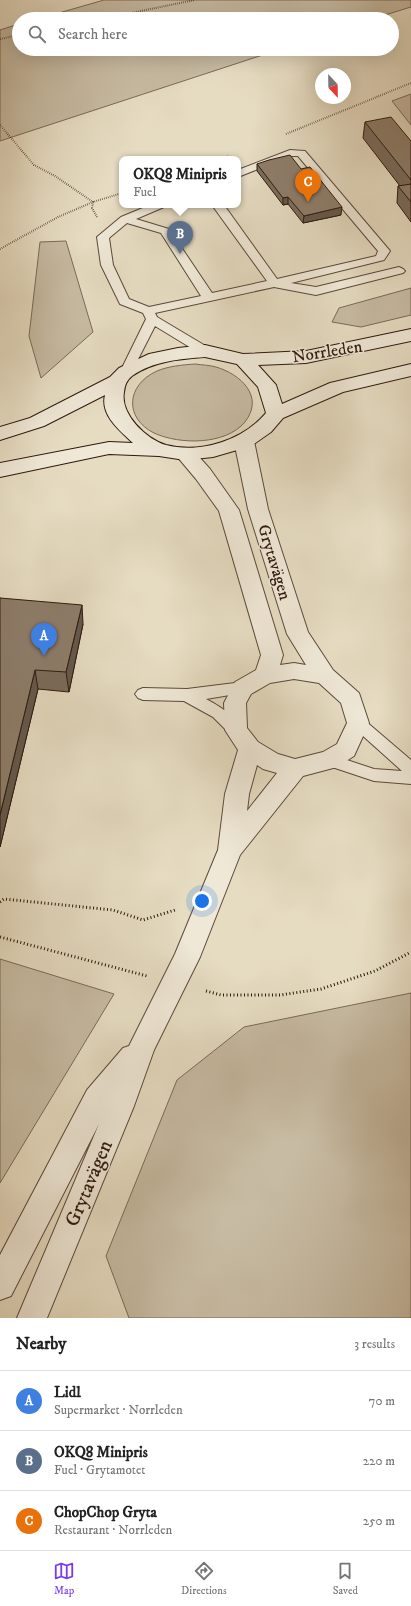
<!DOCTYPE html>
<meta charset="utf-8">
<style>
body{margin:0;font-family:"IM FELL DW Pica",serif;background:#f6f6f6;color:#222}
.compass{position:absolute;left:315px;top:68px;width:36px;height:36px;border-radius:50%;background:#fff;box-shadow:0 4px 16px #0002;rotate:158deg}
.you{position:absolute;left:202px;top:901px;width:14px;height:14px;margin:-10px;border:3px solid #fff;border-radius:50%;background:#1a73e8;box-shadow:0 0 0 6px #1a73e833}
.badge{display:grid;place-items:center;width:26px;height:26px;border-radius:50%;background:#7c3aed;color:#fff;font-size:13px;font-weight:700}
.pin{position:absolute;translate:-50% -33px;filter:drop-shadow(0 1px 2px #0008)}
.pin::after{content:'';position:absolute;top:21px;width:14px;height:12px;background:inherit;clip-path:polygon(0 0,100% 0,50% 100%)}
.popup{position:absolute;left:119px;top:156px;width:122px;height:52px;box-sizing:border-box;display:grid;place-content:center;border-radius:8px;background:#fff;filter:drop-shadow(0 1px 3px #0005);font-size:13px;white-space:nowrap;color:#767676}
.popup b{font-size:15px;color:#222}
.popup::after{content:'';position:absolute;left:50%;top:100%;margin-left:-8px;border:8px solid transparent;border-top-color:#fff}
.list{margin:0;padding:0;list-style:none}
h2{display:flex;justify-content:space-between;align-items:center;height:52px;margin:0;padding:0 16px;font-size:17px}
h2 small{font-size:13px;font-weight:400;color:#767676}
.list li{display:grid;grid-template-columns:26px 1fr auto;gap:12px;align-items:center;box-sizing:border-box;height:60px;padding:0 16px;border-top:1px solid #e0e0e0}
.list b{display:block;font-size:15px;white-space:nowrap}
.list p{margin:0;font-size:13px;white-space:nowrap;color:#767676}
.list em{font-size:13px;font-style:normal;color:#767676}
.icon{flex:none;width:22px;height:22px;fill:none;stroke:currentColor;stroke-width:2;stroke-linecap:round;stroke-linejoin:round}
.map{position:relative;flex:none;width:411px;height:1318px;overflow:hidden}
.search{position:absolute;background:#fff;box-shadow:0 4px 16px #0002;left:12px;right:12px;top:12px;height:44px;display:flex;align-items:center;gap:10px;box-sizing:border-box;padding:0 14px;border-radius:22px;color:#767676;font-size:15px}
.sheet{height:232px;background:#fff}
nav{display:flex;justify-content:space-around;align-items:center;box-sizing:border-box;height:56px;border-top:1px solid #e0e0e0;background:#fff;font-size:11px;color:#767676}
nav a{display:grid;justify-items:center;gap:2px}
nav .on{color:#7c3aed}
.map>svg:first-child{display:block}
.green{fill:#c7bba3;stroke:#7a6a58}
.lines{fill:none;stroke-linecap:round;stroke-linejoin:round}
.service-casing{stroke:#5c493b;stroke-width:2}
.tertiary-casing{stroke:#5c493b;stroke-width:2}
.secondary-casing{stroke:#2e180e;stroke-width:2}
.path-far1{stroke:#2e180e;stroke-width:2;stroke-dasharray:0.5 1.5;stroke-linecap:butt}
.path{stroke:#2e180e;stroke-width:3;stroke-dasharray:1 2.5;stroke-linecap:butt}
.service{fill:#efe8d7;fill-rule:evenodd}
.tertiary{fill:#efe8d7;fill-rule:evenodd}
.secondary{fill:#efe8d7;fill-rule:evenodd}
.wall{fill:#7a6c5d;stroke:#2e180e}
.shaded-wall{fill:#63584c;stroke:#2e180e}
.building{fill:#8e7e6c;stroke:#2e180e}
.labels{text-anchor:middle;stroke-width:3;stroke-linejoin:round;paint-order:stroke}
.street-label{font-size:17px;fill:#2e180e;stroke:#efe8d7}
.near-street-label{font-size:20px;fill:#2e180e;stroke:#efe8d7}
</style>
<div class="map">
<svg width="411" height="1318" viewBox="0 0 411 1318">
<rect width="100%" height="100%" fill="#e6dcc2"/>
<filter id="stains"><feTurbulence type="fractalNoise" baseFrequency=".005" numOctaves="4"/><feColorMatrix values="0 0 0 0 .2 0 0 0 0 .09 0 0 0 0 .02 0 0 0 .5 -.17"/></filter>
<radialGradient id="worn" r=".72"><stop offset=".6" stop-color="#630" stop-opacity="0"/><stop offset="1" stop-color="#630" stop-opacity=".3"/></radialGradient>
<g class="green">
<path d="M 104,0 L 411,0 L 411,7 L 372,19 L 38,19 Z"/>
<path d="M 19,24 L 19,49 L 281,49 L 0,141 L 0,30 Z"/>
<path d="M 411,94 L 411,125 L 392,101 Z"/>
<path d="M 66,241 L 93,332 L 41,378 L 29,336 L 40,242 Z"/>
<path d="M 411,288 L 411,315 L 361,327 L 332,322 L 339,308 Z"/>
<path d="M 195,364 C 202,365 209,365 216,367 C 240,374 265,396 245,422 C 226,445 180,445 154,433 C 124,418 126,385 157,371 C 169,366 182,365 195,364 Z"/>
<path d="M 0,959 L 114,994 L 0,1183 Z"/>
<path d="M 411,993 L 411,1318 L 129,1318 L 106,1256 L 177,1080 L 244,1027 Z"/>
</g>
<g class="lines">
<defs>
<g id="service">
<path d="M 290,150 L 305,151 L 390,251 L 384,260 L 291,283 L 316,287 L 399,267 L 403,269 L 405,271 L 403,273 L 316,295 L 274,287 L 155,313 L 157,317 L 209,348 L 211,351 L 209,354 L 201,354 L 155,326 L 130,375 L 122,375 L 120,372 L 146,319 L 143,313 L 120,304 L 101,265 L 97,237 L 121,217 L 150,205 L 166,205 L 164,207 L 136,219 L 169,229 L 212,293 L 267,281 L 212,205 L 224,205 L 277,279 L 376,256 L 378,251 L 298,156 L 291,156 L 238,177 L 238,170 ZM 127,223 L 161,233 L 201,296 L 149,307 L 129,299 L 113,265 L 109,238 Z"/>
<path d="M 243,682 L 248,684 L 251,688 L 248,692 L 206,699 C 219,706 236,716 244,730 L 242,734 L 236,736 L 230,734 L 213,717 L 184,701 L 143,700 L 138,698 L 135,694 L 138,690 L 143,688 L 187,689 Z"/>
<path d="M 358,717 L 363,719 L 411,760 L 411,784 L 374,781 L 323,764 L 321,760 L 323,756 L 329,754 L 374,769 L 402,771 L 353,727 L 350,723 L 353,719 Z"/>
</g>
<path id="tertiary" d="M 244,435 L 251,436 L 254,441 L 268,509 L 308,632 L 333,670 L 359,693 L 369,723 L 354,756 L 337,767 L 303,776 L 240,855 L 200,957 L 154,1050 L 134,1106 L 47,1318 L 17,1318 L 99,1124 L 11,1296 L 0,1300 L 0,1255 L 87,1090 L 123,1048 L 129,1046 L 175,954 L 218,850 L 225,794 L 238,750 L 225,730 L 224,703 L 235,682 L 256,670 L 261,655 L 219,511 L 196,479 L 175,454 L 178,449 L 185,448 L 192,449 L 210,469 L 239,510 L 283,655 L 280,665 L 294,663 L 306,665 L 287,634 L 248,509 L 234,441 L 237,436 ZM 294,679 L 319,683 L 341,703 L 347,723 L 337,744 L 323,752 L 295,759 L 278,754 L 258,742 L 247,728 L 246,703 L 251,694 L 270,683 ZM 257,765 L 263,769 L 277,773 L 247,811 L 249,794 Z"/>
<path id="secondary" d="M 411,329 L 411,341 L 306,363 L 258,365 L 276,385 L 282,404 L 330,383 L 411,364 L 411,376 L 343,392 L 283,418 L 271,432 L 251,446 L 213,457 L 185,460 L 159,456 L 109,454 L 0,477 L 0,463 L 109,442 L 133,443 C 120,431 100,415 105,395 L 44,426 L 0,440 L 0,427 L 30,418 L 110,377 L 119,368 L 149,354 L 178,348 L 205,345 L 243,354 L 306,351 ZM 205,357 L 237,364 L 258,387 L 266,413 C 243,440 201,454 166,445 C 146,439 120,414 124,392 C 125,385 126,381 132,376 C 153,361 180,359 205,357 Z"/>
</defs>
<use href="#service" class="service-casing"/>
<use href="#tertiary" class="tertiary-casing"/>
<use href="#secondary" class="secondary-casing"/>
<g class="path-far1">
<path d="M 101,19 L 195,0"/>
<path d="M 0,39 L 19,35"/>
<path d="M 0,125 L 34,165 L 55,176 L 93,202 L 92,208 L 97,217"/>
<path d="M 286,134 L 411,83"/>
<path d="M 222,159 L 229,156"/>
<path d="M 0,249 L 58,217 L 93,202 L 122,193"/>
</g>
<g class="path">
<path d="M 0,902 L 4,899 L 113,910 L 143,920 L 175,910"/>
<path d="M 0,937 L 147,976"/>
<path d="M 206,991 L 221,995 L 280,995 L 321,989 L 375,971 L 411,952"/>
</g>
<use href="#service" class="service"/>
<use href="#tertiary" class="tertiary"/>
<use href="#secondary" class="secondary"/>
</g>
<g class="wall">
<path d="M 365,122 L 411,141 L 411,222 L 397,203 L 398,186 L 400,186 L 363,138 Z"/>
<path d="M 257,164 L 301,169 L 341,215 L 303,223 L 288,204 L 283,205 L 257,171 Z"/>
<path d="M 0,598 L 83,624 L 69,692 L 38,689 L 0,847 Z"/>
</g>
<g class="shaded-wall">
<path d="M 288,197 L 288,204 L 283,205 L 283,198 Z"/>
<path d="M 342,207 L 341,215 L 303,223 L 304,216 Z"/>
<path d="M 82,605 L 83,624 L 69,692 L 66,672 Z"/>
<path d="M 35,670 L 38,689 L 0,847 L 0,815 Z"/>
</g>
<g class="building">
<path d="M 391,117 L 411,141 L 411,180 L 365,122 Z"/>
<path d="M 290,155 L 301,169 L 310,167 L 342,207 L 304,216 L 288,197 L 283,198 L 257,164 L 269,160 Z"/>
<path d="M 411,184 L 411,202 L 398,186 Z"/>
<path d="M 0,598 L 82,605 L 66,672 L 35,670 L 0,815 Z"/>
</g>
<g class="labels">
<g class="street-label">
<text transform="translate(327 351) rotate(-9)" y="6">Norrleden</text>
<text transform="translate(275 562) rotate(73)" y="6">Grytavägen</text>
</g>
<g class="near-street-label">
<text transform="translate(88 1183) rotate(-67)" y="7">Grytavägen</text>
</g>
</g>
<rect width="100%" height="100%" filter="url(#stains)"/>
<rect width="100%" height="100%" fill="url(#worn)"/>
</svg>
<svg class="compass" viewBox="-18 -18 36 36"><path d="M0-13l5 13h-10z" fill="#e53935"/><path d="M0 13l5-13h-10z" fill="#767676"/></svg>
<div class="you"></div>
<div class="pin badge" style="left:44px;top:656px;background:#3f7fe0">A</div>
<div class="pin badge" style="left:180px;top:254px;background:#5c6f8a">B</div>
<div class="popup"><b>OKQ8 Minipris</b>Fuel</div>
<div class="pin badge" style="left:308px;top:202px;background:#e8710a">C</div>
<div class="search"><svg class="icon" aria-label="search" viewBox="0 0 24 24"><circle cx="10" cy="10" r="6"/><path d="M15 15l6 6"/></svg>Search here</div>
</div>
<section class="sheet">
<h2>Nearby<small>3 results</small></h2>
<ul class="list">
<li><span class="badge" style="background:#3f7fe0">A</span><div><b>Lidl</b><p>Supermarket · Norrleden</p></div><em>70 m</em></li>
<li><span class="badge" style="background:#5c6f8a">B</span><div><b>OKQ8 Minipris</b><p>Fuel · Grytamotet</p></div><em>220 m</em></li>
<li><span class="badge" style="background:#e8710a">C</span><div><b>ChopChop Gryta</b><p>Restaurant · Norrleden</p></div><em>250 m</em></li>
</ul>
</section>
<nav>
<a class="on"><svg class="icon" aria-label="map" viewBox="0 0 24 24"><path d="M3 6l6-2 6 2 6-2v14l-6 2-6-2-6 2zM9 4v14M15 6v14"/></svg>Map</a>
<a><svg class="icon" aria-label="directions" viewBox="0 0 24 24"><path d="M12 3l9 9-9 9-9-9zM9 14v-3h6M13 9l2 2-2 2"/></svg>Directions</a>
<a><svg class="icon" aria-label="saved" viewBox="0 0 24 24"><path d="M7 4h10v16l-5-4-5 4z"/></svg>Saved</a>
</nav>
